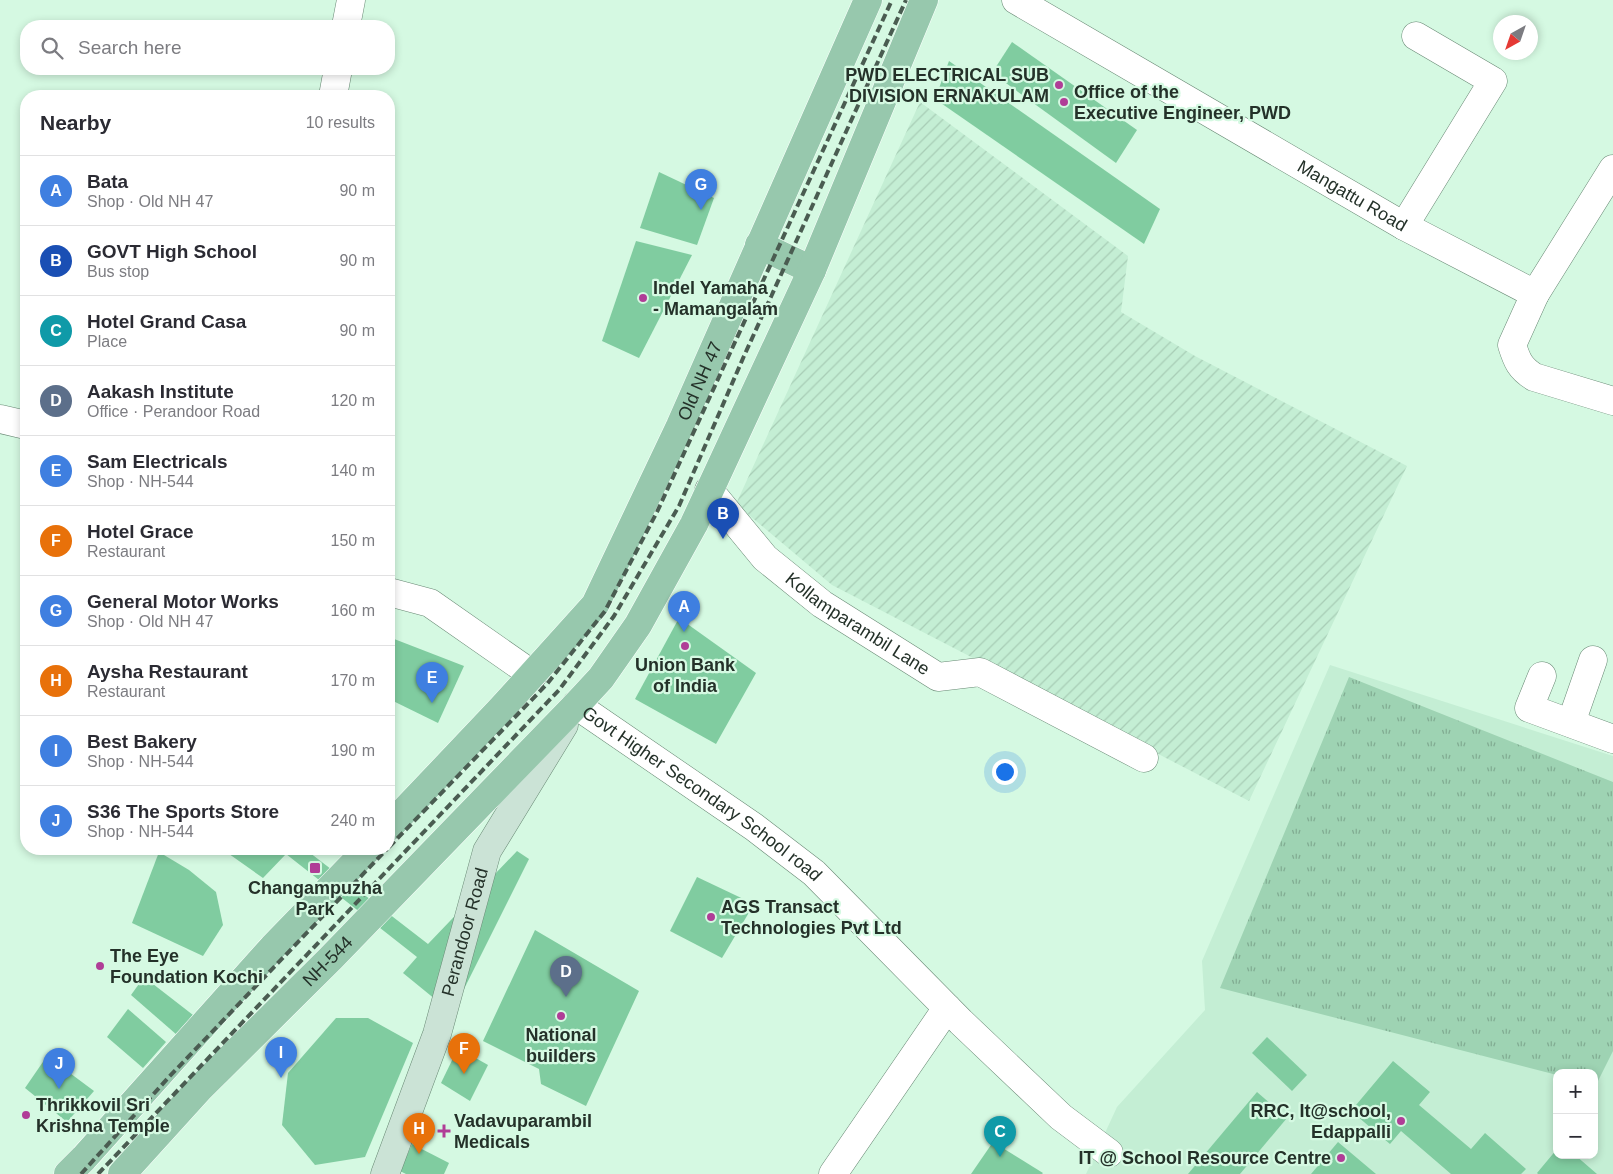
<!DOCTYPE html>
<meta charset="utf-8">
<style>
body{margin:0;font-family:Arial,sans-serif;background:#f7f7f7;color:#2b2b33}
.controls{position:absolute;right:15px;bottom:15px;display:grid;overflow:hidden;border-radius:10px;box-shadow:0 2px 8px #0003}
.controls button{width:45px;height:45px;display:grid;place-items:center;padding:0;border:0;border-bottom:1px solid #e1e1e2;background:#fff;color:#2b2b33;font:25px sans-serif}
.compass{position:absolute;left:1493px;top:15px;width:45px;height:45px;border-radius:50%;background:#fff;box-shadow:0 2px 8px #0003;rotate:220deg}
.you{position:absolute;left:1004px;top:771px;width:18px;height:18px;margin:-12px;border:4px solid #fff;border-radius:50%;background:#1a73e8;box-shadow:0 0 0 8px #1a73e833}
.badge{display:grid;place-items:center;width:32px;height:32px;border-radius:50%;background:#db2777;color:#fff;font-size:16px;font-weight:700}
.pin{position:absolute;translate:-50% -41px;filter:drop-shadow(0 1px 2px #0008)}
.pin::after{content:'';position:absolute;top:26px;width:18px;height:15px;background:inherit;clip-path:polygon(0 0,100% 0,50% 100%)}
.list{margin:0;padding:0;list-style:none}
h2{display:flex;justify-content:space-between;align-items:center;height:65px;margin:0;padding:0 20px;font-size:21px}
h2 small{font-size:16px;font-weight:400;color:#7c7c81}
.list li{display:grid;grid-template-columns:32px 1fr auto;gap:15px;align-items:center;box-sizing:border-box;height:70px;padding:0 20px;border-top:1px solid #e1e1e2}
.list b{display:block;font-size:19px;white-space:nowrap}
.list p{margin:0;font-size:16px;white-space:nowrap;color:#7c7c81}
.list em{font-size:16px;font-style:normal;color:#7c7c81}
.icon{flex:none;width:28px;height:28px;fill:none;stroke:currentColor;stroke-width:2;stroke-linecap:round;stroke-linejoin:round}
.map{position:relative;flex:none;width:1613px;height:1174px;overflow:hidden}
.search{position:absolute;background:#fff;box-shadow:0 2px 8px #0003;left:20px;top:20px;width:375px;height:55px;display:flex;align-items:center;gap:12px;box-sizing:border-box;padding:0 18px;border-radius:20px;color:#7c7c81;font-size:19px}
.panel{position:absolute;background:#fff;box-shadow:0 2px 8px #0003;left:20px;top:90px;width:375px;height:765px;border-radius:20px}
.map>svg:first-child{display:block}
.built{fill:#c4eed4;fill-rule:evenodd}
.industrial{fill:url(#industrial-furrows)}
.park{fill:url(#park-tufts)}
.building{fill:#80cca0}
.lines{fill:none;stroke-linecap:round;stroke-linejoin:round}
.minor-casing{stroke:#688874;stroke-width:29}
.tertiary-casing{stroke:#688874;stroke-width:29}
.secondary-casing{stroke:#688874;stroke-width:29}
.primary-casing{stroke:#fff;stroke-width:29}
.minor{stroke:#fff;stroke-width:28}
.tertiary{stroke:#fff;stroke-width:28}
.secondary{stroke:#cbe3d6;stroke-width:28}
.primary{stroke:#97c8ad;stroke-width:28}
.rail{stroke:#4a5c51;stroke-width:4;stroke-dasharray:8 4;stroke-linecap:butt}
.poi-dot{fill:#b03d97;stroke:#d5f9e2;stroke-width:2}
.labels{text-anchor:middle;stroke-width:4.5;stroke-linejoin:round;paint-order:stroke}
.poi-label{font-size:18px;font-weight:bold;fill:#243129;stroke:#d5f9e2;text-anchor:start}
.street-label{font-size:18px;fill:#243129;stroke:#d5f9e2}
</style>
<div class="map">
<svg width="1613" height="1174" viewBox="0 0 1613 1174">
<defs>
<pattern id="industrial-furrows" width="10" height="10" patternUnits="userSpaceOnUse" patternTransform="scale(1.25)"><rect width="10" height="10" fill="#c4eed4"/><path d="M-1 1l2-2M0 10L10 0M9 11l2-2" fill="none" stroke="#a8cdb6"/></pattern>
<pattern id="park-tufts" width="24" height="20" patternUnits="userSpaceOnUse" patternTransform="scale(1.25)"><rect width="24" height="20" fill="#9ed3b3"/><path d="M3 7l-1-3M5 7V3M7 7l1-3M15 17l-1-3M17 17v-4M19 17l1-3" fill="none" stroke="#81ac92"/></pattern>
</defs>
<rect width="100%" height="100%" fill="#d5f9e2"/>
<path class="built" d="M 1330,665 L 1613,756 L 1613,1174 L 1086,1174 L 1117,1107 L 1205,1010 L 1202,961 ZM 1557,1073 L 1594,1073 L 1594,1155 L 1557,1155 Z"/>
<path class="industrial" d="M 920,102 L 1128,256 L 1121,312 L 1195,356 L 1407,466 L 1249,801 L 832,585 L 736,504 Z"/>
<path class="park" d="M 1349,677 L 1613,782 L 1613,1051 L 1596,1085 L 1594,1084 L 1594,1073 L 1557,1073 L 1557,1075 L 1220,988 Z"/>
<g class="building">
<path d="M 1012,42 L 1137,130 L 1116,163 L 992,73 Z"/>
<path d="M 949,61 L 1160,209 L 1144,244 L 935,99 Z"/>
<path d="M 659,172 L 714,198 L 697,245 L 640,228 Z"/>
<path d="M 636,241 L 692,255 L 639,358 L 602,341 Z"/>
<path d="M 679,618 L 756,673 L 716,744 L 635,699 Z"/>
<path d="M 389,637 L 464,666 L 438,723 L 389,699 Z"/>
<path d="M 222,849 L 305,849 L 428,944 L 517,851 L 529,859 L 452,1013 L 403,973 L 417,957 L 286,854 L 263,878 Z"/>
<path d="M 159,852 L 189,870 L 216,892 L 223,925 L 203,956 L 132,923 Z"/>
<path d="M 697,877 L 754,904 L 722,958 L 670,931 Z"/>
<path d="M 535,930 L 639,991 L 586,1106 L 541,1084 L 539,1069 L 483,1041 Z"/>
<path d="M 144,977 L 193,1015 L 177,1035 L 131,995 Z"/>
<path d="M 128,1009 L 166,1042 L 143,1068 L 107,1037 Z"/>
<path d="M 336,1018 L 368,1018 L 413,1043 L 365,1157 L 315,1165 L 282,1125 L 288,1073 Z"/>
<path d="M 1267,1037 L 1307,1075 L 1292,1091 L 1252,1053 Z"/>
<path d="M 458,1048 L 488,1065 L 470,1101 L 441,1083 Z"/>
<path d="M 47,1056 L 94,1091 L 67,1122 L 25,1088 Z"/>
<path d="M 1393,1061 L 1430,1092 L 1419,1105 L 1471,1149 L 1485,1133 L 1526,1169 L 1521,1174 L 1451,1174 L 1401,1131 L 1390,1144 L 1351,1111 Z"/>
<path d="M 1257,1092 L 1287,1118 L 1240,1174 L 1188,1174 Z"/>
<path d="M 993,1142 L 1043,1173 L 1042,1174 L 971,1174 Z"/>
<path d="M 1338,1142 L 1376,1174 L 1311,1174 Z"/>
<path d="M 412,1144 L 449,1163 L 444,1174 L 406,1174 L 400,1171 Z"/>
<path d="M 1557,1149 L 1557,1155 L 1575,1155 L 1597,1174 L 1538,1174 L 1537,1173 Z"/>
</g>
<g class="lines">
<defs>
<g id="minor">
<path id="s1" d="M 1016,0 L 1404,226 L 1535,294 L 1512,345 C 1517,361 1520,368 1534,377 L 1613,401"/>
<path d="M 1404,226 L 1493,81 L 1416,36"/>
<path d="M 1535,294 L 1613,169"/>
<path id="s2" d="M 709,490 L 765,558 L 822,604 L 938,677 L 980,672 L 1144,758"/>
<path d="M 1542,676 L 1529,708 L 1613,739"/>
<path id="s3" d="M 576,705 L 754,827 L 814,873 L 961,1022 L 1061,1117 L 1109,1153"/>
<path d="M 1571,723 L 1593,660"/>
<path d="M 833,1174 L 947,1008"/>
</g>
<g id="tertiary">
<path d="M 346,26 L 351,0"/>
<path d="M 333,96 L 338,69"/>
<path d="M 0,419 L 26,425"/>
<path d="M 389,592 L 430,603 L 533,675"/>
</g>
<g id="secondary">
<path id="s4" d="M 385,1174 L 437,1034 L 487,851 L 564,725"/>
</g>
<g id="primary">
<path d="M 759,245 L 812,270"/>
<path id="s5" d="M 389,827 L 501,709 L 595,605 L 680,426 L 868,0"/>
<path d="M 68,1174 L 84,1158 L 273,947 L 368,849"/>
<path id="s6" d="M 122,1174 L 199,1089 L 331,958 L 576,705 L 601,678 L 638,625 L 694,524 L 812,270 L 924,0"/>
</g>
</defs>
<use href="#minor" class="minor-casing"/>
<use href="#tertiary" class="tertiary-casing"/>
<use href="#secondary" class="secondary-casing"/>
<use href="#primary" class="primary-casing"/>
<use href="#minor" class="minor"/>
<use href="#tertiary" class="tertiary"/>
<use href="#secondary" class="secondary"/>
<use href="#primary" class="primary"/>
<g class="rail">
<path d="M 389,847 L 547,684 L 605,611 L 657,512 L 892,0"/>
<path d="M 81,1174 L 168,1078 L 387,849"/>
<path d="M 98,1174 L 559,690 L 614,616 L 679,506 L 744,356 L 906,0"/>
</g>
</g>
<g class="poi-dot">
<circle cx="1059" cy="85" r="5"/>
<circle cx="1064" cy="102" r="5"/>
<circle cx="643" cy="298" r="5"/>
<circle cx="685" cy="646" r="5"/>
<rect x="309" y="862" width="12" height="12" rx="2.5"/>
<circle cx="711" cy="917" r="5"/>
<circle cx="100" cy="966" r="5"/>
<circle cx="561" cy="1016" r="5"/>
<circle cx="26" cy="1115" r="5"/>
<circle cx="1401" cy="1121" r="5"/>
<path d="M441.5 1123.5h5v5h5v5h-5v5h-5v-5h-5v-5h5z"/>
<circle cx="1341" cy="1158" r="5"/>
</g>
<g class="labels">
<g class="poi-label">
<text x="1049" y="81" text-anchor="end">PWD ELECTRICAL SUB<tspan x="1049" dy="21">DIVISION ERNAKULAM</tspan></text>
<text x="1074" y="98">Office of the<tspan x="1074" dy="21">Executive Engineer, PWD</tspan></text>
<text x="653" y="294">Indel Yamaha<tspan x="653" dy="21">- Mamangalam</tspan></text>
<text x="685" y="671" text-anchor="middle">Union Bank<tspan x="685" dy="21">of India</tspan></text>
<text x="315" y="894" text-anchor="middle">Changampuzha<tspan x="315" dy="21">Park</tspan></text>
<text x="721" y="913">AGS Transact<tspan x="721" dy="21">Technologies Pvt Ltd</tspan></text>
<text x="110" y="962">The Eye<tspan x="110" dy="21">Foundation Kochi</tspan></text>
<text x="561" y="1041" text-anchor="middle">National<tspan x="561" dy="21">builders</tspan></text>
<text x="36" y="1111">Thrikkovil Sri<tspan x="36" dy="21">Krishna Temple</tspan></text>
<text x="1391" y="1117" text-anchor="end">RRC, It@school,<tspan x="1391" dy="21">Edappalli</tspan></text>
<text x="454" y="1127">Vadavuparambil<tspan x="454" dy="21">Medicals</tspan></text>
<text x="1331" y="1164" text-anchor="end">IT @ School Resource Centre</text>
</g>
<g class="street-label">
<text dy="6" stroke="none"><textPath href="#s1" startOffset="389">Mangattu Road</textPath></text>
<text dy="6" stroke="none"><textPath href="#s5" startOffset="550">Old NH 47</textPath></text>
<text dy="6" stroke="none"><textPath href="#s2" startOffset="202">Kollamparambil Lane</textPath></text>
<text dy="6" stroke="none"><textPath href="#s3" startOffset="154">Govt Higher Secondary School road</textPath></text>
<text dy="6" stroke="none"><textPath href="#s4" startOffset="255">Perandoor Road</textPath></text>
<text dy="6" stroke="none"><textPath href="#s6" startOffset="296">NH-544</textPath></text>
</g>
</g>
</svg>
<div class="controls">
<button>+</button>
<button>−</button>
</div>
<svg class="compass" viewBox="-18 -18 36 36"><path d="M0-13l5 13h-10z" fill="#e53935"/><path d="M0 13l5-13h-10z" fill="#7c7c81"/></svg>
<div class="you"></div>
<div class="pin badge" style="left:684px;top:632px;background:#3f7fe0">A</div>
<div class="pin badge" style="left:723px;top:539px;background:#1a4fb4">B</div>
<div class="pin badge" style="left:1000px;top:1157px;background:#0f9aa8">C</div>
<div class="pin badge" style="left:566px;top:997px;background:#5c6f8a">D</div>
<div class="pin badge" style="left:432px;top:703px;background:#3f7fe0">E</div>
<div class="pin badge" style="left:464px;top:1074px;background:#e8710a">F</div>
<div class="pin badge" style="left:701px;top:210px;background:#3f7fe0">G</div>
<div class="pin badge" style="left:419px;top:1154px;background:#e8710a">H</div>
<div class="pin badge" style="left:281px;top:1078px;background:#3f7fe0">I</div>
<div class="pin badge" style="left:59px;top:1089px;background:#3f7fe0">J</div>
<div class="search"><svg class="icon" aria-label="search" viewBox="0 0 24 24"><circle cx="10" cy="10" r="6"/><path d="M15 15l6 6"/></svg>Search here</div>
<section class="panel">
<h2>Nearby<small>10 results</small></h2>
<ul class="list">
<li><span class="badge" style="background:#3f7fe0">A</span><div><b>Bata</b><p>Shop · Old NH 47</p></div><em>90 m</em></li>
<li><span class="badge" style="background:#1a4fb4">B</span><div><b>GOVT High School</b><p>Bus stop</p></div><em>90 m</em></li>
<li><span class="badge" style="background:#0f9aa8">C</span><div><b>Hotel Grand Casa</b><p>Place</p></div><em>90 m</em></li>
<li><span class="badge" style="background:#5c6f8a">D</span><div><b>Aakash Institute</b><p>Office · Perandoor Road</p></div><em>120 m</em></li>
<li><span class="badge" style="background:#3f7fe0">E</span><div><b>Sam Electricals</b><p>Shop · NH-544</p></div><em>140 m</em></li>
<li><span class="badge" style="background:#e8710a">F</span><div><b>Hotel Grace</b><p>Restaurant</p></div><em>150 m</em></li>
<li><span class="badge" style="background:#3f7fe0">G</span><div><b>General Motor Works</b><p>Shop · Old NH 47</p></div><em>160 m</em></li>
<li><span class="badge" style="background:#e8710a">H</span><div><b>Aysha Restaurant</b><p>Restaurant</p></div><em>170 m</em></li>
<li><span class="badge" style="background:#3f7fe0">I</span><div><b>Best Bakery</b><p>Shop · NH-544</p></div><em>190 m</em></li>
<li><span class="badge" style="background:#3f7fe0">J</span><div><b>S36 The Sports Store</b><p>Shop · NH-544</p></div><em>240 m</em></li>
</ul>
</section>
</div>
